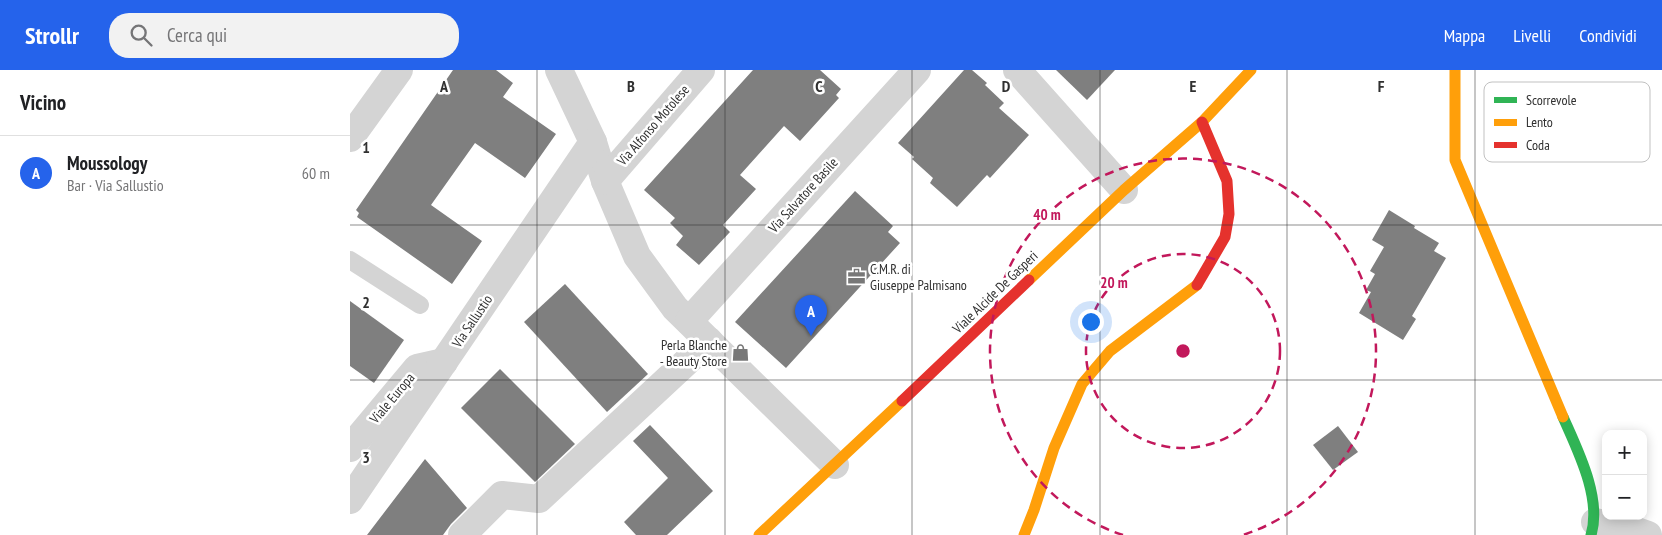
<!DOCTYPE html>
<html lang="it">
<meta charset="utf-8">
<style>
body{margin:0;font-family:"PT Sans Narrow",sans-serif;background:#f2f2f2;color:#202124}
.controls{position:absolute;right:15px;bottom:15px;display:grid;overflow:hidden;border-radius:10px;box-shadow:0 2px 12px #0003}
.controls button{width:45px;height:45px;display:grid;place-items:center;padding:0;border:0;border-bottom:1px solid #e0e0e0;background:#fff;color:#202124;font:25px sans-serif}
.you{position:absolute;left:740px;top:251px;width:18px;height:18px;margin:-12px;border:4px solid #fff;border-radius:50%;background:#1a73e8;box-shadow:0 0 0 8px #1a73e833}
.badge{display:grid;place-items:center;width:32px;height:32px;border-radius:50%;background:#2563eb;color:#fff;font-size:16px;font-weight:700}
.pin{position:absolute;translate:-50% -41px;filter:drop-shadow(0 1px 2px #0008)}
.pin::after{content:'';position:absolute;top:26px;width:18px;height:15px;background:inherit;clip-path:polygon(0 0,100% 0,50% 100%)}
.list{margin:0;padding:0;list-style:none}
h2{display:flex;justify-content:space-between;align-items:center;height:65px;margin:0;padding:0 20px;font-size:21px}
h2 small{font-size:16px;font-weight:400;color:#757577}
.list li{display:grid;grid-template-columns:32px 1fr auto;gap:15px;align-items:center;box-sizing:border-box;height:75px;padding:0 20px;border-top:1px solid #e0e0e0}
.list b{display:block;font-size:19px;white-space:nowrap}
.list p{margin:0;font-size:16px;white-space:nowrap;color:#757577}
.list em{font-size:16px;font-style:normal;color:#757577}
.icon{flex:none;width:28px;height:28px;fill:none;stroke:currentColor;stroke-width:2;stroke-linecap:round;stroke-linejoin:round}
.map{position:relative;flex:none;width:1312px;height:465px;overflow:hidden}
header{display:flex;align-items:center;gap:30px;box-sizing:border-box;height:70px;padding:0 25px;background:#2563eb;color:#fff}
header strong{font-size:24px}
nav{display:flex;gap:28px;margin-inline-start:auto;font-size:18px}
.search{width:350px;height:45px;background:#f2f2f2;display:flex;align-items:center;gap:12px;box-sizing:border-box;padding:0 18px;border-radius:20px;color:#757577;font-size:19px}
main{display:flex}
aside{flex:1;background:#fff}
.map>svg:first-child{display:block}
.building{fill:#7f7f7f}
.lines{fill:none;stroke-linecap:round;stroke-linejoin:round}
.lane{stroke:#d4d4d4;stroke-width:18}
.street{stroke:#d4d4d4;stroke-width:28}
.fast{stroke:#30b455;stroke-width:11}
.slow{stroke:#ff9f0a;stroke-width:11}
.jam{stroke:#e5322d;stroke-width:11}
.grid{fill:none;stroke:#303030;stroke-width:1;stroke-opacity:0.55}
.ring{fill:none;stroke:#c2185b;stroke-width:2.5;stroke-dasharray:9 6}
.labels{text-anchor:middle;stroke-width:5;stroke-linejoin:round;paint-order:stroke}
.street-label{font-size:14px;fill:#303030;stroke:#fff}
.poi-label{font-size:14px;fill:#303030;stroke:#fff;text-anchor:start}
.key{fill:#fff;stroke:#c1c1c1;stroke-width:1}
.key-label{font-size:14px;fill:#303030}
.grid-label{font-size:16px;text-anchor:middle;font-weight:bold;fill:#303030;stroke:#fff;stroke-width:5;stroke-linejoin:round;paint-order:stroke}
.centre{fill:#c2185b;stroke:#fff;stroke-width:2.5}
.ring-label{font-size:15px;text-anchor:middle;font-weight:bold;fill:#c2185b;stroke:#fff;stroke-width:5;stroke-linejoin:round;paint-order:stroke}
</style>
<header>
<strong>Strollr</strong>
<div class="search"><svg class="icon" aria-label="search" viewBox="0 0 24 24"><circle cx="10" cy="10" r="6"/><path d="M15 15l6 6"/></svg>Cerca qui</div>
<nav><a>Mappa</a><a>Livelli</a><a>Condividi</a></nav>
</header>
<main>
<aside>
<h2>Vicino<small></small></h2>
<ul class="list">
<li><span class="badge">A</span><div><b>Moussology</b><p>Bar · Via Sallustio</p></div><em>60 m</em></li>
</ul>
</aside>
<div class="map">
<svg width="1312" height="465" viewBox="0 0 1312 465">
<rect width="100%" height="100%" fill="#fff"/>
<g class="building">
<path d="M 103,0 L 146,0 L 163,13 L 153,27 L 206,64 L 175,108 L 125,73 L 81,135 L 132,171 L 102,214 L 7,147 L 9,143 L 6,140 Z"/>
<path d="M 403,0 L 470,0 L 491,19 L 486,25 L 489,28 L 450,71 L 434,56 L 390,105 L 406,119 L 373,155 L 380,162 L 349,195 L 326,175 L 333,166 L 320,153 L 325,148 L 294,120 Z"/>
<path d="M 614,0 L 622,0 L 637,13 L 635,15 L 654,33 L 649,38 L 679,65 L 640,108 L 637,105 L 607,137 L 580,113 L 583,108 L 562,89 L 564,87 L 548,73 Z"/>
<path d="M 706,0 L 765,0 L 737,30 Z"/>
<path d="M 505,121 L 543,156 L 538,162 L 550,173 L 436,298 L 385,252 Z"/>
<path d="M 1039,140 L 1065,156 L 1064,158 L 1089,173 L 1084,181 L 1096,188 L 1062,246 L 1066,249 L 1053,270 L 1009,243 L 1021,222 L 1016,220 L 1025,204 L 1020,201 L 1034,177 L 1022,170 Z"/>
<path d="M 215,214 L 298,304 L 257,342 L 174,252 Z"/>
<path d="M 0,231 L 54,270 L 24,313 L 0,296 Z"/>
<path d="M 150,299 L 225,374 L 185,412 L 111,338 Z"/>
<path d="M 300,355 L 363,421 L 317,465 L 286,465 L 274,452 L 318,408 L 283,371 Z"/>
<path d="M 988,356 L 1008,382 L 983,400 L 963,375 Z"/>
<path d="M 75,389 L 117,438 L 101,454 L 93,465 L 17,465 Z"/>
</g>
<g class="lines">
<path class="lane" d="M 0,190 L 70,235"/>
<g class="street">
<path d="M 209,0 L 243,72 L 255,111 L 287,186 L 325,238 L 485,395"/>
<path d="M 667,0 L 774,120"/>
<path d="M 0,68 L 49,0"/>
<path d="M 255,111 L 351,0"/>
<path d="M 339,251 L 567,0"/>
<path d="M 0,378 L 67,298 L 94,292"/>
<path d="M 0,430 L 243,72"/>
<path d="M 1245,452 L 1281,459 L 1298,465"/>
<path d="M 112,465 L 152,425 L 189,429 L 359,271"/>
</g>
<path class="fast" d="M 1213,347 C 1228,381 1252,428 1241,465"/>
<g class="slow">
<path d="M 1105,0 L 1105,90 L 1213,347"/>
<path d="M 679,210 L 774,120 L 852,52 L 901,0"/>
<path d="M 409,465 L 552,331"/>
<path d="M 674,465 L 684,440 L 704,378 L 732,314 L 760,281 L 847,215"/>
</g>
<g class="jam">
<path d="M 847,215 L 875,167 L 879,144 L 877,111 L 852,52"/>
<path d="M 552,331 L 679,210"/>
</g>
</g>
<path class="grid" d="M 187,0 L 187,465M 375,0 L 375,465M 562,0 L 562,465M 750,0 L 750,465M 937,0 L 937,465M 1125,0 L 1125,465M 0,155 L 1312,155M 0,310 L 1312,310"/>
<g class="ring">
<circle cx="833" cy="281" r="97"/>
<path d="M773 465A193 193 0 1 1 893 465"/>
</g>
<defs>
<symbol id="office-bare" viewBox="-9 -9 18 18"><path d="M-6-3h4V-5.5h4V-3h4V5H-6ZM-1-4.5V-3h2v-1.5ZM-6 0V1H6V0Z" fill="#787878" stroke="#fff" stroke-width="2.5" paint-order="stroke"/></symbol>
<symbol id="shop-bare" viewBox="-9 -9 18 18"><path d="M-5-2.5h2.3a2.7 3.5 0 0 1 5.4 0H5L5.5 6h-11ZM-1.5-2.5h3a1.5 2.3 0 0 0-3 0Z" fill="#787878" stroke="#fff" stroke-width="2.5" paint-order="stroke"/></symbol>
</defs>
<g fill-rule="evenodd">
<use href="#office-bare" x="494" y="194" width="25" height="25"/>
<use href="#shop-bare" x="378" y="270" width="25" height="25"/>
</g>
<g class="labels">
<g class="street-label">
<text transform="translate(303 55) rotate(-49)" y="5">Via Alfonso Motolese</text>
<text transform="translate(453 125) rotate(-48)" y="5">Via Salvatore Basile</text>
<text transform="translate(645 222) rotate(-44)" y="5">Viale Alcide De Gasperi</text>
<text transform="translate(122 251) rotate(-56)" y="5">Via Sallustio</text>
<text transform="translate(42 328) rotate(-50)" y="5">Viale Europa</text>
</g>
<g class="poi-label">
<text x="520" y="204">C.M.R. di<tspan x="520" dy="16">Giuseppe Palmisano</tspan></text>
<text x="377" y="280" text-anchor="end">Perla Blanche<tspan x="377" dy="16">- Beauty Store</tspan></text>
</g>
</g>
<rect x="1134" y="12" width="166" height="80" rx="8" class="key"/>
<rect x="1144" y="27" width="23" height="6" fill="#30b455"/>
<rect x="1144" y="49" width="23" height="7" fill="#ff9f0a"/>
<rect x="1144" y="72" width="23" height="6" fill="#e5322d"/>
<g class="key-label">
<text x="1176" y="35">Scorrevole</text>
<text x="1176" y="57">Lento</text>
<text x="1176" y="80">Coda</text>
</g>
<g class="grid-label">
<text x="94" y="22">A</text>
<text x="281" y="22">B</text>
<text x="469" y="22">C</text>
<text x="656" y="22">D</text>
<text x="843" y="22">E</text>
<text x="1031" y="22">F</text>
<text x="16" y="83">1</text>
<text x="16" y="238">2</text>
<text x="16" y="393">3</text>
</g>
<circle cx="833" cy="281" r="8" class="centre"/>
<g class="ring-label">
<text x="697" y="150">40 m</text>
<text x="764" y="218">20 m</text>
</g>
</svg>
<div class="controls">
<button>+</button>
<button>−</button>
</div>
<div class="you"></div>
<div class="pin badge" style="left:461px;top:266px">A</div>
</div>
</main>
